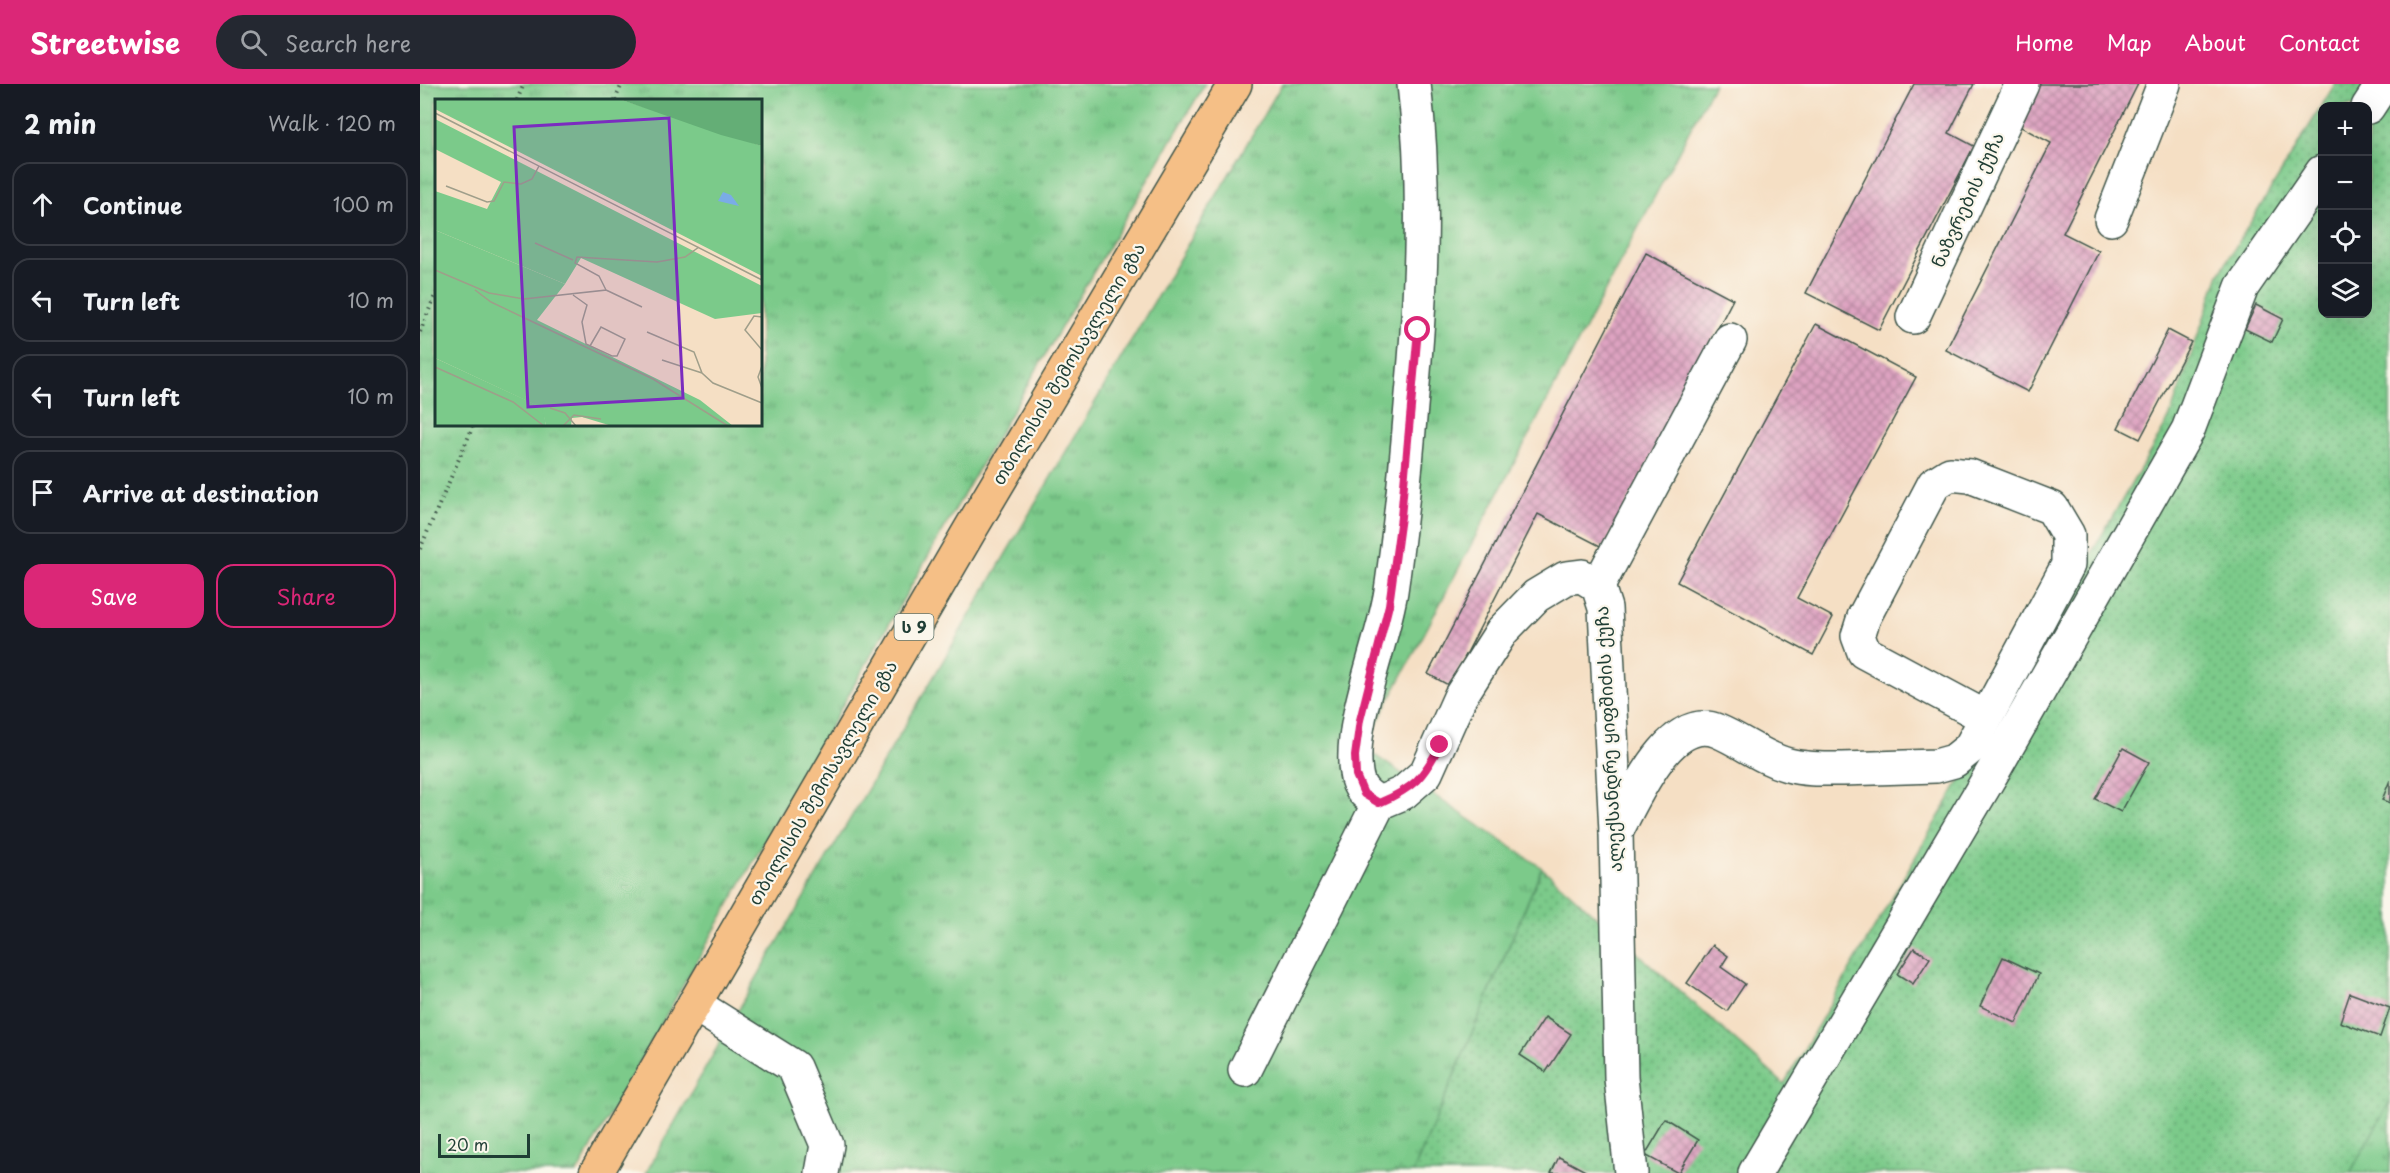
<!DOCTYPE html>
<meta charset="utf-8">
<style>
body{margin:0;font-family:"Playpen Sans","Noto Sans Georgian",sans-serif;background:#242831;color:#f1f3f6}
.controls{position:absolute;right:18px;top:18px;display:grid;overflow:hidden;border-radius:12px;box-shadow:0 6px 24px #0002}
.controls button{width:54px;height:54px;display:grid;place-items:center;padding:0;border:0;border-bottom:2px solid #363941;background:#171b24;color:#f1f3f6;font:30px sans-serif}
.scale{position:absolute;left:18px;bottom:15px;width:92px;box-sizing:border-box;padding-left:6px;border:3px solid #1f3d34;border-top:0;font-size:16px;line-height:21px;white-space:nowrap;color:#1f3d34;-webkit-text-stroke:4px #fbf7ec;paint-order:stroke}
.stop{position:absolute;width:18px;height:18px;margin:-14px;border:4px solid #db2777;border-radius:50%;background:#fff}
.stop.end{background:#db2777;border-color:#fff;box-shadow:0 2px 6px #0008}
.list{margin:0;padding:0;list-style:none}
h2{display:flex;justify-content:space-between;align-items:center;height:78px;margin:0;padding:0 24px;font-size:26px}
h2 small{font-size:20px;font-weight:400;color:#9ea1a6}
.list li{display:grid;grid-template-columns:39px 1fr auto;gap:18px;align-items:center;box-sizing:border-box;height:84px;margin:0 12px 12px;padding:0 12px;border:2px solid #363941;border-radius:18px}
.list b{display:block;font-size:22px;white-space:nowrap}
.list em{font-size:20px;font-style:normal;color:#9ea1a6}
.actions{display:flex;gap:12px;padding:18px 24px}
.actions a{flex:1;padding:14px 0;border:2px solid #db2777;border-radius:18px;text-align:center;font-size:21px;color:#db2777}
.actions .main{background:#db2777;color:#fff}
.icon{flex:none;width:33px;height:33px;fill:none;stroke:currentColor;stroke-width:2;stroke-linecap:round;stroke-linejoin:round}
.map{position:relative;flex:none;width:1970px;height:1089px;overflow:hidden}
header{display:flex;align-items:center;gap:36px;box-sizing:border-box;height:84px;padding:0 30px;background:#db2777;color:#fff}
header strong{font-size:28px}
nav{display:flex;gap:33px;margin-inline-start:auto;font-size:21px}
.search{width:420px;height:54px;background:#242831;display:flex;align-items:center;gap:15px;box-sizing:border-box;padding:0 21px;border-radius:33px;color:#9ea1a6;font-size:22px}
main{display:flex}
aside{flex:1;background:#171b24}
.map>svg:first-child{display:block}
.grass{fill:url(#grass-tufts);stroke:#4d845f;stroke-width:1.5;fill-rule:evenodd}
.garden{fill:url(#garden-dots);stroke:#4d845f;stroke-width:1.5;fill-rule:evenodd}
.building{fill:url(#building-cross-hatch)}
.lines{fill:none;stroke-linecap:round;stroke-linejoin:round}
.minor-casing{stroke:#3f554a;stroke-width:36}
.highway-casing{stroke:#3f554a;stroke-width:36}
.path{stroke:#3f554a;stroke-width:4;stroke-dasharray:1.5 4.5;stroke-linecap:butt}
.minor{stroke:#fff;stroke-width:33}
.highway{stroke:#f5bf86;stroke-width:33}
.route{stroke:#db2777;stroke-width:8}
.labels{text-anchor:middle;stroke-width:4.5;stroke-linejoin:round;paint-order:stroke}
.shield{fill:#fbf7ec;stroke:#61756b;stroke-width:1.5}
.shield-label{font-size:16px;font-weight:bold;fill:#1f3d34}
.street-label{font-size:18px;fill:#1f3d34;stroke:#fbf7ec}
.inset-road{fill:none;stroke:#9f9e8a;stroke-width:1.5}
.view{fill:#7b2cbf;fill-opacity:0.15;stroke:#7b2cbf;stroke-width:3}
.inset-edge{fill:none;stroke:#1f3d34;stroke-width:3}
</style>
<header>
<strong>Streetwise</strong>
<div class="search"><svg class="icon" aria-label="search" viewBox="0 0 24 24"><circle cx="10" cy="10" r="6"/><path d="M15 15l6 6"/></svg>Search here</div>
<nav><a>Home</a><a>Map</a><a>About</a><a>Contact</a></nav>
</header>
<main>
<aside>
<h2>2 min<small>Walk · 120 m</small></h2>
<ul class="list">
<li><svg class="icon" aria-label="ahead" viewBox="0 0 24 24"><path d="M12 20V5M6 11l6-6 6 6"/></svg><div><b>Continue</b></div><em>100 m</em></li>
<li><svg class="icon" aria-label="left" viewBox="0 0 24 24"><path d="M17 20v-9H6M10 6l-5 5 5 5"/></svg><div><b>Turn left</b></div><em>10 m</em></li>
<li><svg class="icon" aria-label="left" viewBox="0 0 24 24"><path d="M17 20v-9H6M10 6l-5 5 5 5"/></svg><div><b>Turn left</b></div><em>10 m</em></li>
<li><svg class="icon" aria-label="arrive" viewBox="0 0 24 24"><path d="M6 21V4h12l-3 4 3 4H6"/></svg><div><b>Arrive at destination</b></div></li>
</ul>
<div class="actions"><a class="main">Save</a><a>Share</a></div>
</aside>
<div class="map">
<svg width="1970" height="1089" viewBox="0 0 1970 1089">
<defs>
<pattern id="grass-tufts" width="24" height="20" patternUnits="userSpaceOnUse" patternTransform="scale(1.5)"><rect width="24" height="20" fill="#7bca8a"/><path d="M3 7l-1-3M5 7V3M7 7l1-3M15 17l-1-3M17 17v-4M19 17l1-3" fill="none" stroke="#64a572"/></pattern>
<pattern id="garden-dots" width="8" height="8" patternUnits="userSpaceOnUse" patternTransform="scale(1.5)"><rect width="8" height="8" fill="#7bca8a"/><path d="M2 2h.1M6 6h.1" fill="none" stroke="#64a572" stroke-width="1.8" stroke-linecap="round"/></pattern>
<pattern id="building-cross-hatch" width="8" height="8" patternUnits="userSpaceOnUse" patternTransform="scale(1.5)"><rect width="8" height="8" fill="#dea3c1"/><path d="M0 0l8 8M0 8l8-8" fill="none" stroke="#b3869e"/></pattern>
</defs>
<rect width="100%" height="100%" fill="#fbf7ec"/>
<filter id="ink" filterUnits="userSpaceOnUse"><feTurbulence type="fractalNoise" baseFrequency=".0167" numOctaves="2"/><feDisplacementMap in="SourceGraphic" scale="12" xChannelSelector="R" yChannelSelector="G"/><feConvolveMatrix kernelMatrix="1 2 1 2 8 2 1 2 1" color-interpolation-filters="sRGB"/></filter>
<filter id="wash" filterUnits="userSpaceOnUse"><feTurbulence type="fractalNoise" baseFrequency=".008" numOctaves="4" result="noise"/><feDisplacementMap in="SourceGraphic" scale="24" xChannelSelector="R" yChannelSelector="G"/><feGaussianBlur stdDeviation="1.35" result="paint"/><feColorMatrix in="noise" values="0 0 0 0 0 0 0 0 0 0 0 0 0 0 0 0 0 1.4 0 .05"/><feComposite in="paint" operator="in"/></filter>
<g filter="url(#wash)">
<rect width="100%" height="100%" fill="#f5dfc4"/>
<g class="grass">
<path d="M 0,0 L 785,0 C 570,360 363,724 157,1089 L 0,1089 ZM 16,16 L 340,16 L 340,340 L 16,340 Z"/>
<path d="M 862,0 L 1294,0 L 944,664 L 1122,784 L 993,1089 L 226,1089 L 336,895 Z"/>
<path d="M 1970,1017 L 1970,1089 L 1930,1089 Z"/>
</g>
<path class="garden" d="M 1915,0 L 1970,0 L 1970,1017 L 1930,1089 L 993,1089 L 1122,784 L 1364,1000 L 1749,335 L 1799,190 ZM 1902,22 L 1948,22 L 1948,230 L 1902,230 Z"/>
<g id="blocks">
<g class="building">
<path d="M 1494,0 L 1554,0 L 1529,49 L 1554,62 L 1459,246 L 1386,209 Z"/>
<path d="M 1620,0 L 1718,0 L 1643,149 L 1679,167 L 1608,308 L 1526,266 L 1631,59 L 1599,42 Z"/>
<path d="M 1226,169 L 1313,215 L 1184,464 L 1118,430 L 1030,602 L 1008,590 Z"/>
<path d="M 1836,221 L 1863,235 L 1852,258 L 1825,245 Z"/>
<path d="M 1396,240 L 1496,293 L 1377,514 L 1413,533 L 1393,571 L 1257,498 Z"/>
<path d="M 1748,246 L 1771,258 L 1720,355 L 1698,344 Z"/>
<path d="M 1703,664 L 1729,678 L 1701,728 L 1675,715 Z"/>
<path d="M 1970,696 L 1970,719 L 1962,716 Z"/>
<path d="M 1293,861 L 1308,872 L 1301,883 L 1325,900 L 1307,927 L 1267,899 Z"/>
<path d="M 1494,864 L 1510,874 L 1493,900 L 1477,890 Z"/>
<path d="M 1583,873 L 1619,890 L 1596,939 L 1560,922 Z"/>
<path d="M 1930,909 L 1970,924 L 1960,953 L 1920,938 Z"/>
<path d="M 1125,933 L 1151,950 L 1126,988 L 1100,971 Z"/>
<path d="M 1246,1036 L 1278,1056 L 1258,1089 L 1225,1071 Z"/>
<path d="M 1139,1073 L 1169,1089 L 1131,1089 Z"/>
</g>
</g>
</g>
<g filter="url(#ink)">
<use href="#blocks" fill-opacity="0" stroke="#3f554a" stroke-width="1.5"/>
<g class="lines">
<defs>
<g id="minor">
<path d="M 994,0 C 1007,107 1001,215 991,322 C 986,384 980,445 971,507 C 963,559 928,639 936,689 C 938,705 946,711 959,719 L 983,709 L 1006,689 L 1040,613 L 1082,547 L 1116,512 L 1146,494 L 1162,492 L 1178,502 L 1185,524 L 1196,748 L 1201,994 L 1211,1089"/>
<path d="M 1948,23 L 1963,0"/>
<path d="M 1691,135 L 1744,0"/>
<path d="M 1493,233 L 1602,0"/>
<path d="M 1178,502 L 1310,256"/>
<path d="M 1196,748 C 1214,715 1250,627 1298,647 C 1322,657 1342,674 1368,681 C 1386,686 1405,685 1423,685 C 1454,684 1485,683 1516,682 L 1534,677 L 1550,664 L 1648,481 L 1648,451 L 1632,424 L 1550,392 L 1530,390 L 1514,400 L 1444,533 L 1438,552 L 1444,568 L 1565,633"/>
<path d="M 274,920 L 374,983 L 407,1061 L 402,1089"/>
<path d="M 825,986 L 959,719"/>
<path d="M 1335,1089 L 1575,684 L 1768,346 L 1822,203 L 1902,88"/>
</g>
<path id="highway" d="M 176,1089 L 550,446 L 815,0"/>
</defs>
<use href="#minor" class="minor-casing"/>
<use href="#highway" class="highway-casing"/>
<g class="path">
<path d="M 97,16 L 104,0"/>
<path d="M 195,16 L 202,0"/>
<path d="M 0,248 L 16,209"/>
<path d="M 0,465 L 54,340"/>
</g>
<use href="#minor" class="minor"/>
<use href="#highway" class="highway"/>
</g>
</g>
<g class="lines" filter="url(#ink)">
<path class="route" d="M 998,246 L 981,433 L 969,521 L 940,636 L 935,672 L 936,691 L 944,710 L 959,719 C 994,704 1003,694 1020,661"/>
</g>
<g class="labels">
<rect class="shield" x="474.5" y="530" width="39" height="26" rx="4.5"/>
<g class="shield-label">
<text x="494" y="549">ს 9</text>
</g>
<g class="street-label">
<text transform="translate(1548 116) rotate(-65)" y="6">ნაზვრების ქუჩა</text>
<text transform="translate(649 280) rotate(-59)" y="6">თბილისის შემოსავლელი გზა</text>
<text transform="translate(1189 655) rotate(-93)" y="6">ალექსანდრე ყიფშიძის ქუჩა</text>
<text transform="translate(403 699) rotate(-60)" y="6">თბილისის შემოსავლელი გზა</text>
</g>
</g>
<g transform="translate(15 15)">
<rect width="327" height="327" fill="#f5dfc4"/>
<path d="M 0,0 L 184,0 L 327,47 L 327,177 L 0,10 ZM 0,20 L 327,187 L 327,214 L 280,220 L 146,159 L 130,185 L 0,131 L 0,92 L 52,110 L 66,83 L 0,50 ZM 0,259 L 108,309 L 111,327 L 0,327 Z" fill="#7bca8a"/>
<path d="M 184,0 L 327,0 L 327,47 L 286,36 Z" fill="#64ae76"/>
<path d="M 0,131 L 130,185 L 102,221 L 265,301 L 298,327 L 177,327 L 147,318 L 137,319 L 136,327 L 111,327 L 107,309 L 0,259 Z" fill="#7bca8a"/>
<path d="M 288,93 L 296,96 L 304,107 L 283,102 Z" fill="#7aace6"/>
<path class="inset-road" d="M 0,14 L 327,181M 11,87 L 52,103 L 59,102 L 69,83 L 86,85 L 97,80 L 104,67M 100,144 L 138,161M 0,171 L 54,194 L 89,200 L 171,191 L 164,177 L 140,164 L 142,158 L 222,163 L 250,158 L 264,148M 40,191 L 56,203 L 218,280 L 293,327M 171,191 L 207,208M 138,196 L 152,206 L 147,223 L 151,245 L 177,257 L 182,257 L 190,240 L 166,228 L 155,247M 327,218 L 319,217 L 310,231 L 327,251M 212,233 L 259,253 L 267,274 L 278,284 L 327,304M 227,261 L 267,274M 327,267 L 323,278 L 327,289M 0,268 L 78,303 L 109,327M 115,309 L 130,314 L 141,327M 128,327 L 139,316 L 166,320"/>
<path class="view" d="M 234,19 L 248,299 L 93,308 L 79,28 Z"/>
<rect width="327" height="327" class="inset-edge"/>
</g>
</svg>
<div class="controls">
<button>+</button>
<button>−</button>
<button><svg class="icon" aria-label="locate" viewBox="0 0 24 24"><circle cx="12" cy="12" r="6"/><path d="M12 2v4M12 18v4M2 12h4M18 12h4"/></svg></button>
<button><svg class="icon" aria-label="layers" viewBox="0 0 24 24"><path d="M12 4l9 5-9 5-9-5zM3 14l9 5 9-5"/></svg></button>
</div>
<div class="scale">20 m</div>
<div class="stop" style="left:998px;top:246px"></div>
<div class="stop end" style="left:1020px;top:661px"></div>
</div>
</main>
